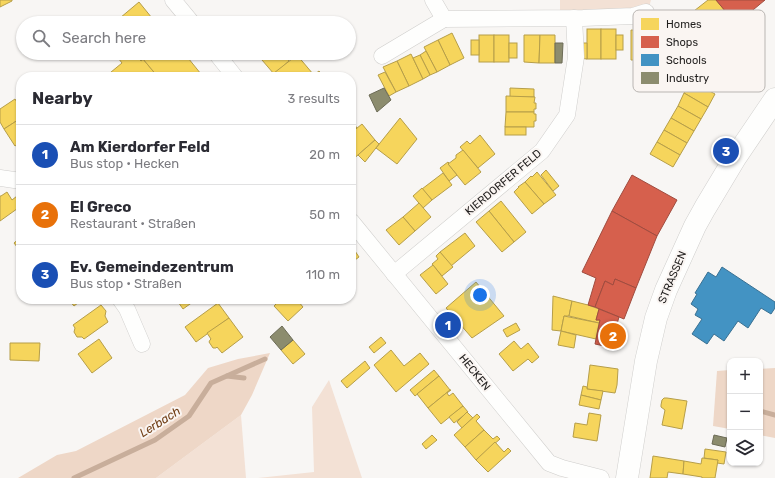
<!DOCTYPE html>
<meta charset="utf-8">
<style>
body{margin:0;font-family:Rubik,sans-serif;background:#f7f7f7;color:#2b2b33}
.controls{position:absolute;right:12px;bottom:12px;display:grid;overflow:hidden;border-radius:8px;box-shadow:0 1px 3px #0004}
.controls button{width:36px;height:36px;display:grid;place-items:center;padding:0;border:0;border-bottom:1px solid #e1e1e2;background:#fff;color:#2b2b33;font:20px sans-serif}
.you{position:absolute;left:480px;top:295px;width:14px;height:14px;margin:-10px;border:3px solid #fff;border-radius:50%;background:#1a73e8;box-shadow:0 0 0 6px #1a73e833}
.badge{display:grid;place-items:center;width:26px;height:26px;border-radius:50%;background:#0f766e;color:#fff;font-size:13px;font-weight:700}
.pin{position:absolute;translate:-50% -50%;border:2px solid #fff;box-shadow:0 1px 4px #0006}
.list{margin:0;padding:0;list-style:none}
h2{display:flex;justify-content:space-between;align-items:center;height:52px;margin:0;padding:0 16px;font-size:17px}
h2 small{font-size:13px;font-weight:400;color:#7c7c81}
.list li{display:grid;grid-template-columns:26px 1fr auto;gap:12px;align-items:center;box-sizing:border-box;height:60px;padding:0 16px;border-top:1px solid #e1e1e2}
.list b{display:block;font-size:15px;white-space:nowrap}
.list p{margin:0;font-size:13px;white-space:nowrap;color:#7c7c81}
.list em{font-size:13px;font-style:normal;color:#7c7c81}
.icon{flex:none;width:22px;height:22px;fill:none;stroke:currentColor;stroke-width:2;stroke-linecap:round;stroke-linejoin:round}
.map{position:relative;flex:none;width:775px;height:478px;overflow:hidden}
.search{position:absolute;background:#fff;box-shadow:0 1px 3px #0004;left:16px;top:16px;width:340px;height:44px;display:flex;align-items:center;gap:10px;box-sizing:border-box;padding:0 14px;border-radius:22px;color:#7c7c81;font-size:15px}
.panel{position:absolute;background:#fff;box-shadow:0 1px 3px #0004;left:16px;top:72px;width:340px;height:232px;border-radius:16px}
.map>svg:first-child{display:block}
.green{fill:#f3e1d5}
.forest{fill:#eed7c7}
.homes{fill:#f6d55c;stroke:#b69e49}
.shops{fill:#d6604d;stroke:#a04c3f}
.schools{fill:#4393c3;stroke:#397092}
.industry{fill:#8c8c6e;stroke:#6c6b56}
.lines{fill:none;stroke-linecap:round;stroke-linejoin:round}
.stream{stroke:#c8ae9b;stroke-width:5}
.street-casing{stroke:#cfcecc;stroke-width:17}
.secondary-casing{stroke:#cfcecc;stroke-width:23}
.street{stroke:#fefefd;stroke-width:16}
.secondary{stroke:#fefefd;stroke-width:22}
.labels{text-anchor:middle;stroke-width:4;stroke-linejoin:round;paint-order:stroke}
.street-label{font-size:11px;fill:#211f1e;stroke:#faf5f2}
.water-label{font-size:12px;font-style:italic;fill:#703e15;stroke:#faf5f2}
.key{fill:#faf5f2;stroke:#b9b5b2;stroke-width:1}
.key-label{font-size:11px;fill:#211f1e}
</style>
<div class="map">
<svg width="775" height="478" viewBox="0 0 775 478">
<rect width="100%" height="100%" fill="#f8f6f4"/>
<g class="green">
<path d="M 560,0 L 651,0 L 649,7 L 641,11 L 560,11 Z"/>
<path d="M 329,380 L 362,478 L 258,478 L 314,472 L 312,407 Z"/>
<path d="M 241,415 L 246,478 L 156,478 Z"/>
</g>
<g class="forest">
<path d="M 270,353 L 252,395 L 241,415 L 156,478 L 18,478 L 57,455 L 76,451 L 185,395 L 208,368 L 238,359 Z"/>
<path d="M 775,368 L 775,438 L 760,435 L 760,369 Z"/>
<path d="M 730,370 L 730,429 L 713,426 L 717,371 Z"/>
</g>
<g class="homes">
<path d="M 0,0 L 12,0 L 12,1 L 0,7 Z"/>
<path d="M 708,0 L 716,0 L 737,25 L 735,24 L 708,46 L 685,18 Z"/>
<path d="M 139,2 L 156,23 L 114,23 Z"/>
<rect x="587" y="29" width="14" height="30"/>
<rect x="601" y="29" width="15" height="30"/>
<path d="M 631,30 L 645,31 L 645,60 L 631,60 Z"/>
<path d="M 452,33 L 464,58 L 450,65 L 438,40 Z"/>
<rect x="479" y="35" width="15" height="27"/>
<rect x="494" y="35" width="15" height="27"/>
<path d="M 524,35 L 540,35 L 539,63 L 524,62 Z"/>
<path d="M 540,35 L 555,35 L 555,63 L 539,63 Z"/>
<rect x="616" y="35" width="7" height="15"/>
<path d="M 438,40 L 450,65 L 437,72 L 424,47 Z"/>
<rect x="471" y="40" width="8" height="15"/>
<rect x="509" y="43" width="8" height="15"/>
<path d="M 579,43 L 587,43 L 587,59 L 579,58 Z"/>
<path d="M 426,51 L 437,72 L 430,75 L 420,55 Z"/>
<path d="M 117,53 L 135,53 L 141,61 L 143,59 L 158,77 L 105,77 L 122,63 L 115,54 Z"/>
<path d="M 135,53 L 151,53 L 141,61 Z"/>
<path d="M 151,53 L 184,53 L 201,74 L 197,77 L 158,77 L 143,59 Z"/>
<path d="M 256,53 L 283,53 L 289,61 L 274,74 Z"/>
<path d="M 411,54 L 423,79 L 409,86 L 397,61 Z"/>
<path d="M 297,55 L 313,74 L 309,77 L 277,77 L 274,73 Z"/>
<path d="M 420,55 L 430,75 L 423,79 L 413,58 Z"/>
<path d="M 397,61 L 409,86 L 396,92 L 383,67 Z"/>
<path d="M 319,71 L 324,77 L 311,77 Z"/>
<path d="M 385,72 L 396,92 L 389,96 L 378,75 Z"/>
<path d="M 691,81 L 715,94 L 708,107 L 684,93 Z"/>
<path d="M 510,88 L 534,89 L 534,97 L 510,97 Z"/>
<path d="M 684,93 L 708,107 L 701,119 L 678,106 Z"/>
<path d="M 506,96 L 535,97 L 534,103 L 536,103 L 536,109 L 534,109 L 534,112 L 506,112 Z"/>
<path d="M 15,99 L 21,109 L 21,118 L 4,129 L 0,122 L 0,109 Z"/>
<path d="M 678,106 L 701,119 L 694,131 L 671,118 Z"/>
<path d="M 506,112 L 534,112 L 534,114 L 536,114 L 536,121 L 534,121 L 534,127 L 505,127 Z"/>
<path d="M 21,118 L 21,142 L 15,146 L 4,129 Z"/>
<path d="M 400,118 L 417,139 L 397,164 L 376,148 Z"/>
<path d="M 671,118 L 694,131 L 687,143 L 664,130 Z"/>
<path d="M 351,120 L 357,128 L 351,133 Z"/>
<path d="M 362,124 L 375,140 L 351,161 L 351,133 Z"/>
<rect x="505" y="127" width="21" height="8"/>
<path d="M 664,130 L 687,143 L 680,155 L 657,142 Z"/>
<path d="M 480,135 L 495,154 L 478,168 L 460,147 L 467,141 L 470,144 Z"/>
<path d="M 375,140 L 379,144 L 365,162 L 358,155 Z"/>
<path d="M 657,142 L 680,155 L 673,167 L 650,154 Z"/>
<path d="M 463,150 L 481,172 L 465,185 L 448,164 L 456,158 L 456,155 Z"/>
<path d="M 448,162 L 449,163 L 448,164 L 457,175 L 449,181 L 440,168 Z"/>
<path d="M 546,170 L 559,186 L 553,191 L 541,175 Z"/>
<path d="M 537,172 L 556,195 L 544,204 L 525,182 L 531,176 L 532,177 Z"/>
<path d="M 443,173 L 452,185 L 432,200 L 422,189 Z"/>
<path d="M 525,182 L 544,204 L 532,214 L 514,192 L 519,187 L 518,187 Z"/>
<path d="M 422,188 L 432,200 L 423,208 L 413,196 Z"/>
<path d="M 7,192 L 12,200 L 17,196 L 21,201 L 21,206 L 0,221 L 0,196 L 1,196 Z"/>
<path d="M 501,201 L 526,232 L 514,242 L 489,211 Z"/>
<path d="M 419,203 L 431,217 L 415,231 L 403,217 Z"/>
<path d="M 489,211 L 514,242 L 502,252 L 476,222 Z"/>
<path d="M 403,217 L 415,231 L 399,245 L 386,230 Z"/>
<path d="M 465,233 L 475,246 L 451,266 L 440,252 Z"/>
<path d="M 21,237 L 21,252 L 14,243 Z"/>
<path d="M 351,245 L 359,257 L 351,263 Z"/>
<path d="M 440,252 L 453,267 L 442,276 L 432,264 L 438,259 L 436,256 Z"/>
<path d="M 433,265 L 448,284 L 436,294 L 420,275 Z"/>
<path d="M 476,282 L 504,316 L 472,338 L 446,308 Z"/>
<path d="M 553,296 L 572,301 L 569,316 L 564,316 L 561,331 L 552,330 Z"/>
<path d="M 68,299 L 83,299 L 74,306 Z"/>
<path d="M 176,299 L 197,299 L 183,309 Z"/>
<path d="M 281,299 L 299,299 L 298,301 L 303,307 L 288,321 L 274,306 Z"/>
<path d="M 572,301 L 588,305 L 599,309 L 596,320 L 600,320 L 599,323 L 569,316 Z"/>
<path d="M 218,303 L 229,318 L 196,342 L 185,327 Z"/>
<path d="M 101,305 L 106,311 L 105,316 L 108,322 L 84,339 L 82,337 L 77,337 L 74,332 L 75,328 L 73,325 Z"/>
<path d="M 564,316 L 599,323 L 596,339 L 561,331 Z"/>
<path d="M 229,318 L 243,337 L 222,353 L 217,347 L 216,348 L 213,348 L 209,342 L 210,340 L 211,339 L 207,333 Z"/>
<path d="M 516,323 L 520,330 L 507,337 L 503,330 Z"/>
<path d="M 561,331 L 576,335 L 574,348 L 558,345 Z"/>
<path d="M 381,337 L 386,343 L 374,353 L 369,347 Z"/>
<path d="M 99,339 L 112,358 L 92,373 L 78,354 Z"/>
<path d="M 293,340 L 305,354 L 293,364 L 281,350 Z"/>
<path d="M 514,341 L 521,349 L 528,343 L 539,357 L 532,363 L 528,359 L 513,371 L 499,354 Z"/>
<path d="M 10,343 L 40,343 L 39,361 L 10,360 Z"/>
<path d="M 391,350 L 404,366 L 420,353 L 429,364 L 396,392 L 374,365 Z"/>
<path d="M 365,361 L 370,368 L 347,388 L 341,381 Z"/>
<path d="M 590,365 L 618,369 L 617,385 L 615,393 L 587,389 Z"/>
<path d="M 434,370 L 439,376 L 415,396 L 410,390 Z"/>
<path d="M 439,376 L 450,390 L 428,408 L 417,394 Z"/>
<path d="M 583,386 L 587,387 L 587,389 L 603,391 L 601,400 L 581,395 Z"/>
<path d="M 450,390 L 451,390 L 447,393 L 449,396 L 453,393 L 463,406 L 441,424 L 428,408 Z"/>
<path d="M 581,395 L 601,400 L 599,409 L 579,405 Z"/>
<path d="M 664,398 L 667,398 L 687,401 L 682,429 L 662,425 L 665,410 L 661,407 L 661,405 L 662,400 Z"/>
<path d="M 463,406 L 468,412 L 454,423 L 449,417 Z"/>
<path d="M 467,412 L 473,418 L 462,428 L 457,422 Z"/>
<path d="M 589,413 L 601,415 L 597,441 L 573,437 L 575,423 L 587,425 Z"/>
<path d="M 477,414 L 480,417 L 476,421 L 484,430 L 465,447 L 454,435 Z"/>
<path d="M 484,430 L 493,439 L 497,436 L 500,439 L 476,460 L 465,447 Z"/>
<path d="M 432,435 L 437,440 L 426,449 L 422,444 Z"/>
<path d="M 495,442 L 504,452 L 508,448 L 511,451 L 488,472 L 476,460 Z"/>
<path d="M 705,449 L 726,452 L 724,464 L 717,463 L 718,460 L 704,458 Z"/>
<path d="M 653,456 L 684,461 L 683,474 L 668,472 L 667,478 L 650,478 Z"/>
<path d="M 702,458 L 718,460 L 715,478 L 702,478 L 702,477 L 683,474 L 684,461 L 701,464 Z"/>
</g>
<g class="shops">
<path d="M 716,0 L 765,0 L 736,24 Z"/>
<path d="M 632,175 L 677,200 L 657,236 L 612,211 Z"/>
<path d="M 612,211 L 657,236 L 636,288 L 615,279 L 613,285 L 605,281 L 595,307 L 588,305 L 596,278 L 582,272 Z"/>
<path d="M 615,279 L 636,288 L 624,319 L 595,307 L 605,281 L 613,285 Z"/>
<path d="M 599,309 L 619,317 L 617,324 L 618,324 L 614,348 L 595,344 L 600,320 L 596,320 Z"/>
</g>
<path class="schools" d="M 722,267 L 775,302 L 775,308 L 771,314 L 761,308 L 748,328 L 738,321 L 724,341 L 714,334 L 707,344 L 692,334 L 702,319 L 695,315 L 698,309 L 691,304 L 697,294 L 695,293 L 708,272 L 716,277 Z"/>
<g class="industry">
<path d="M 555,43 L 563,43 L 562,63 L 555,63 Z"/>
<path d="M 384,88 L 391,100 L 377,112 L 369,95 Z"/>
<path d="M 282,326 L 293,340 L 281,350 L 270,337 Z"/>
<path d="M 714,435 L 727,438 L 725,447 L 712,444 Z"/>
</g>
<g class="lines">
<g class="stream">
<path d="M 227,376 L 244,378"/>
<path d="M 730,403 L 730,404"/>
<path d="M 760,411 L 775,415"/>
<path d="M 74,478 L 155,440 L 189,416 L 211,383 L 265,359"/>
</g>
<defs>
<g id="street">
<path d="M 173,0 L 192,23"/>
<path d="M 433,0 L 444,19 L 583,18 L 633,16 L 646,12"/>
<path d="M 216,53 L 235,77"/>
<path d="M 382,56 L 444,19"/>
<path d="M 0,178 L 21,181"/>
<path d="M 351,221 L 549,463 L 562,468 L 601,478"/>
<path d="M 394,274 L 542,151 L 567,115 L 576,57 L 574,18"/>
<path d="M 120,299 L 127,309 L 142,344"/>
</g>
<path id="secondary" d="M 627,478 L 646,361 L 656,318 L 666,290 L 695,226 L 705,208 L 735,158 L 775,99"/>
</defs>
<use href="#street" class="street-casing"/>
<use href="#secondary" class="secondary-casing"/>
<use href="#street" class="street"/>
<use href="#secondary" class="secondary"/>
</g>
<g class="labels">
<g class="street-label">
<text transform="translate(503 182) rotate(-40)" y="4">KIERDORFER FELD</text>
<text transform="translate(672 277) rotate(-67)" y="4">STRASSEN</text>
<text transform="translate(475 372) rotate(51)" y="4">HECKEN</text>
</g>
<g class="water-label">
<text transform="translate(160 422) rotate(-32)" y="4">Lerbach</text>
</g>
</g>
<rect x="633" y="10" width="132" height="82" rx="6" class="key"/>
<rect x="641" y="18" width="18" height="12" fill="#f6d55c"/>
<rect x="641" y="36" width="18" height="12" fill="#d6604d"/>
<rect x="641" y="54" width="18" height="12" fill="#4393c3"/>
<rect x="641" y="72" width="18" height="12" fill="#8c8c6e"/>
<g class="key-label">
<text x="666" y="28">Homes</text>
<text x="666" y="46">Shops</text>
<text x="666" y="64">Schools</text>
<text x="666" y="82">Industry</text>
</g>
</svg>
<div class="controls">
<button>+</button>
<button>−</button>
<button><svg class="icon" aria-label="layers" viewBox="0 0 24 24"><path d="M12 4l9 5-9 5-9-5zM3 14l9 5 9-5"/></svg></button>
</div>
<div class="you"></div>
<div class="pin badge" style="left:448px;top:325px;background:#1a4fb4">1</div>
<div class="pin badge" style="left:613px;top:336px;background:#e8710a">2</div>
<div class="pin badge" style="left:726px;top:151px;background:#1a4fb4">3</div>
<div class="search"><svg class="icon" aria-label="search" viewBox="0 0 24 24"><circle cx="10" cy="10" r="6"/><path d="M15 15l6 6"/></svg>Search here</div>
<section class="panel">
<h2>Nearby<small>3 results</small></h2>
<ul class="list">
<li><span class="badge" style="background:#1a4fb4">1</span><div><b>Am Kierdorfer Feld</b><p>Bus stop · Hecken</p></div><em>20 m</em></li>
<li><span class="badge" style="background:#e8710a">2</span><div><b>El Greco</b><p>Restaurant · Straßen</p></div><em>50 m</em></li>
<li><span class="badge" style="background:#1a4fb4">3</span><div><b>Ev. Gemeindezentrum</b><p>Bus stop · Straßen</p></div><em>110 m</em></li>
</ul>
</section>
</div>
